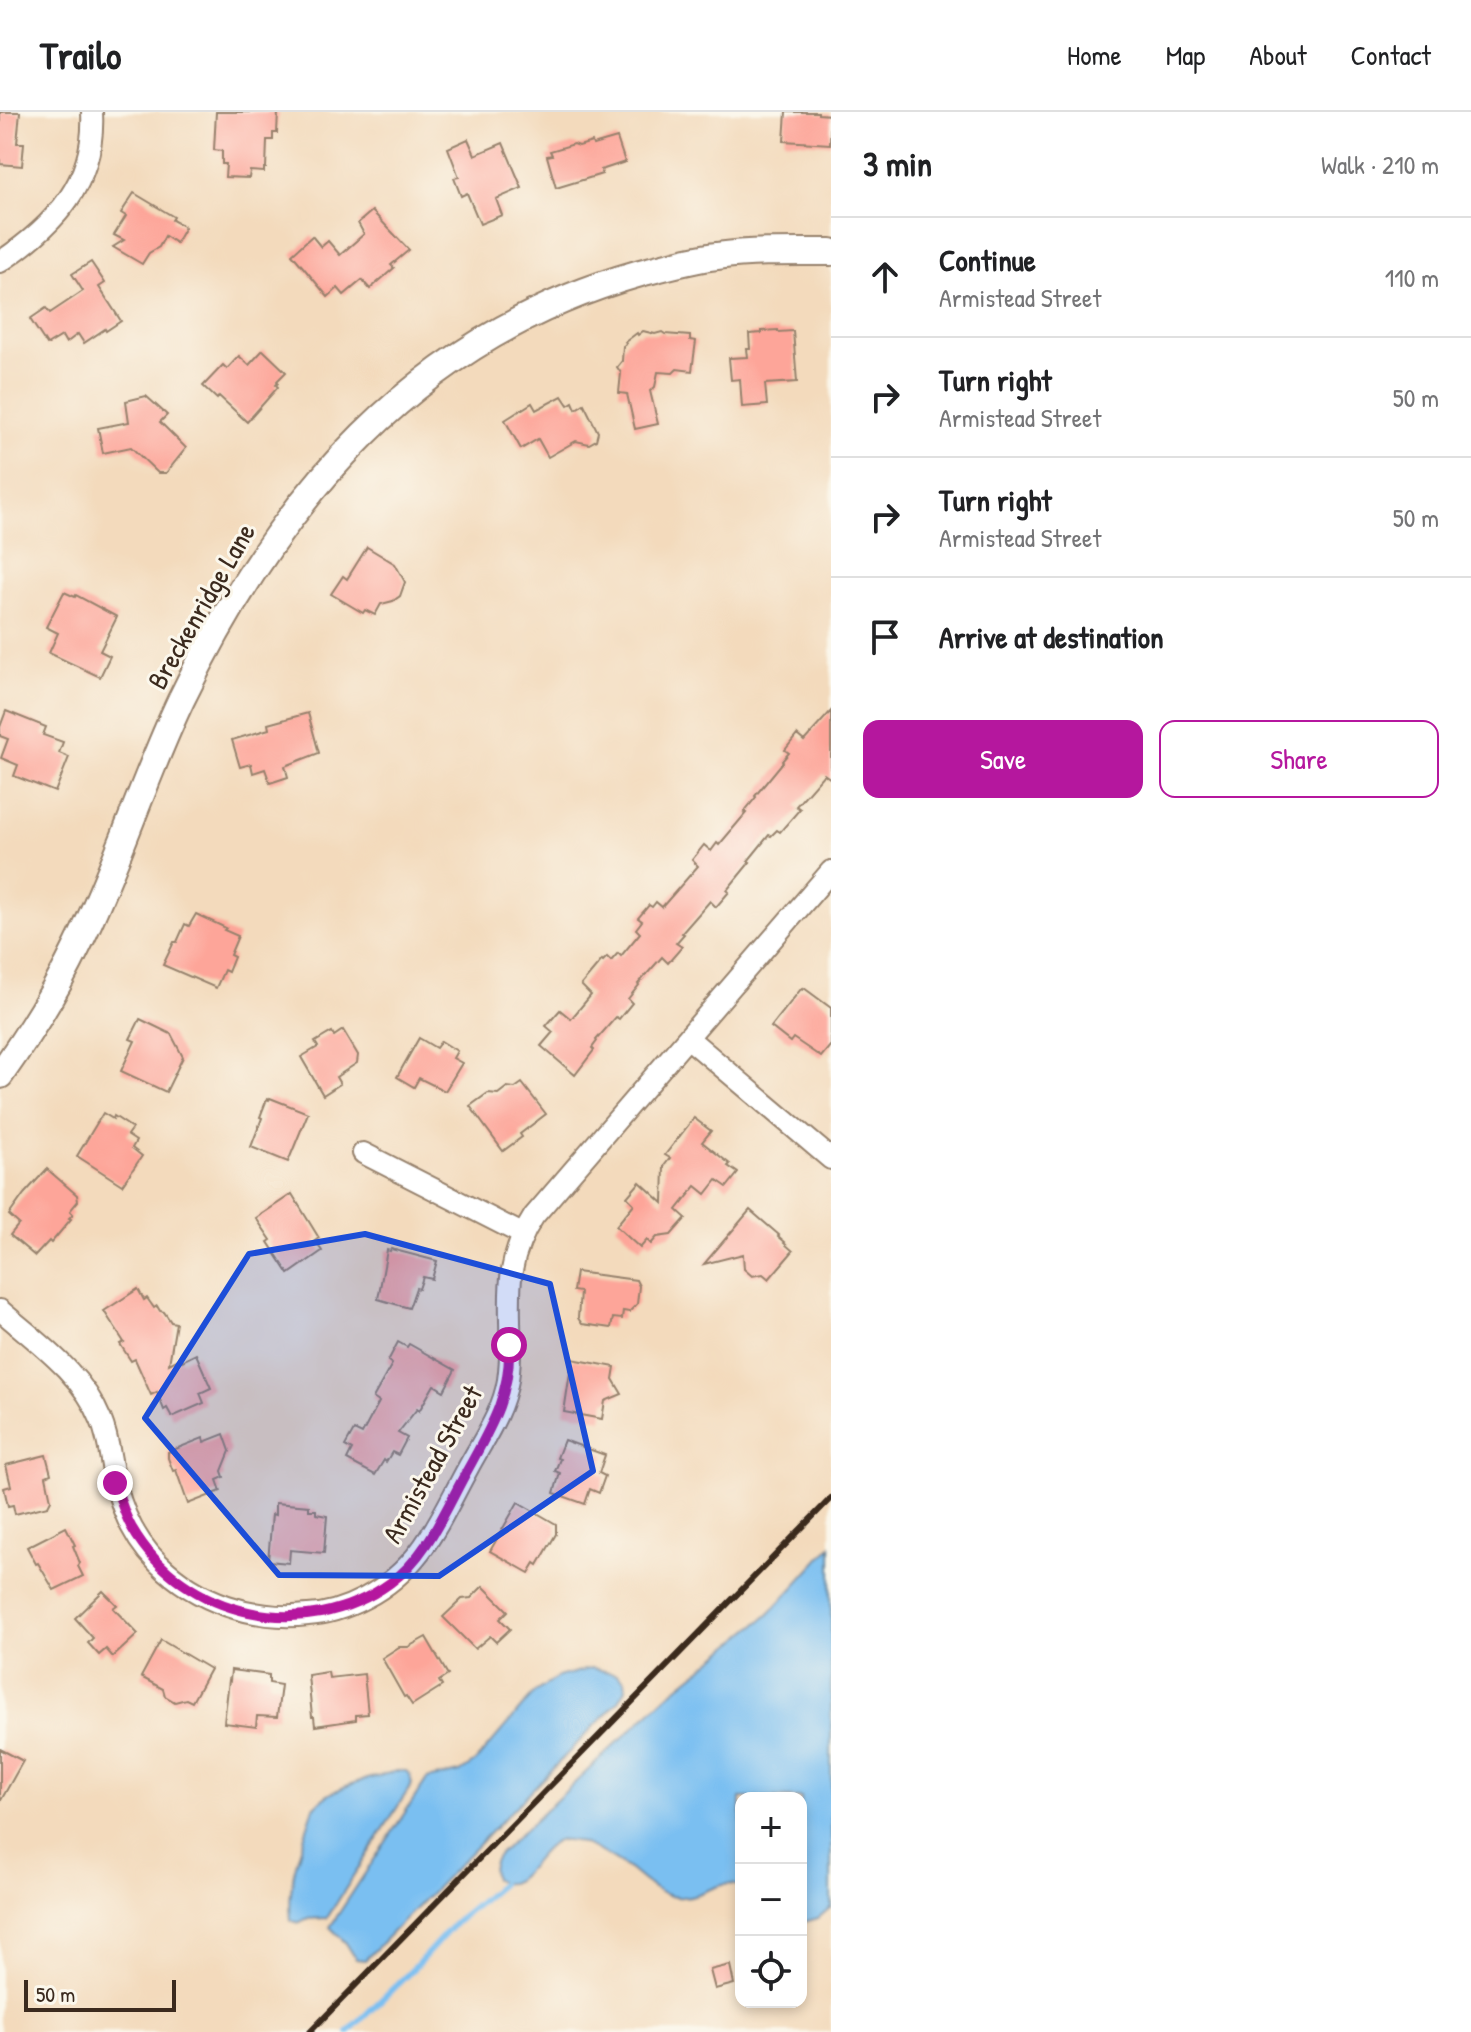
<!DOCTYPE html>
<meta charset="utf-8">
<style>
body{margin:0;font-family:"Patrick Hand",sans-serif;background:#f2f2f2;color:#202124}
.controls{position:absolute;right:24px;bottom:24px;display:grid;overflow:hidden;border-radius:16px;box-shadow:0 4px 12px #0003}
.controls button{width:72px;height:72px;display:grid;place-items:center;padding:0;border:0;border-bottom:2px solid #e0e0e0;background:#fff;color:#202124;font:40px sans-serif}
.scale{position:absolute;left:24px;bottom:20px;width:152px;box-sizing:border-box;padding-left:8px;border:4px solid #3b2a1e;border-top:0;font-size:22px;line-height:28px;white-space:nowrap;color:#3b2a1e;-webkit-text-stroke:6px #fbf7ec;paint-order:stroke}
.stop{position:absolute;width:24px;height:24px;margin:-18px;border:6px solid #b5179e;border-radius:50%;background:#fff}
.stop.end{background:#b5179e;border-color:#fff;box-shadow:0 2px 8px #0008}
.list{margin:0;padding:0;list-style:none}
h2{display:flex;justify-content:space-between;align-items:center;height:104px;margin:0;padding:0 32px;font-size:34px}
h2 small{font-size:26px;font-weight:400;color:#757577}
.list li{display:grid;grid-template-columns:52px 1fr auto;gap:24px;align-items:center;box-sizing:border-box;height:120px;padding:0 32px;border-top:2px solid #e0e0e0}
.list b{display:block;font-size:30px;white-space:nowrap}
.list p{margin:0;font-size:26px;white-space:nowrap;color:#757577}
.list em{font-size:26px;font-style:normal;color:#757577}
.actions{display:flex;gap:16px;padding:24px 32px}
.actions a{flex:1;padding:18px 0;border:2px solid #b5179e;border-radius:16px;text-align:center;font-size:28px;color:#b5179e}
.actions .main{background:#b5179e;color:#fff}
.icon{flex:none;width:44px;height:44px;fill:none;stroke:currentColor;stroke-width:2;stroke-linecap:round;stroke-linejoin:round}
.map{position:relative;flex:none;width:831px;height:1920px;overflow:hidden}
header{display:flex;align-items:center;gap:48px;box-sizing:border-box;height:112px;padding:0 40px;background:#fff;border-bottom:2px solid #e0e0e0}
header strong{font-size:38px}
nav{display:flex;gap:44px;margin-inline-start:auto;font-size:28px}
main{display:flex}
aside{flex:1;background:#fff}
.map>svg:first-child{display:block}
.water{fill:#7abff1;stroke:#5a7488;stroke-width:2}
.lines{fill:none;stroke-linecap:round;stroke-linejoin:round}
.stream{stroke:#7abff1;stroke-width:6}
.building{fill:#fda599}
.minor-casing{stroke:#97826d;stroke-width:24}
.tertiary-casing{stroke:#97826d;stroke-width:30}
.minor{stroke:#fff;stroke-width:20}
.tertiary{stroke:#fff;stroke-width:26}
.rail{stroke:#3b2a1e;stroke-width:6}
.route{stroke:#b5179e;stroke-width:10}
.marked{fill:#1d4ed8;fill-opacity:0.2;stroke:#1d4ed8;stroke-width:6;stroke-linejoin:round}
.labels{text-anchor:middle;stroke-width:6;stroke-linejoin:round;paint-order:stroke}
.street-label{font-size:28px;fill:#3b2a1e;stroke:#fbf7ec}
</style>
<header>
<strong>Trailo</strong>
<nav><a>Home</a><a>Map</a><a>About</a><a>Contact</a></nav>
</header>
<main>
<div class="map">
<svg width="831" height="1920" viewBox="0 0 831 1920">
<rect width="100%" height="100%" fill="#fbf7ec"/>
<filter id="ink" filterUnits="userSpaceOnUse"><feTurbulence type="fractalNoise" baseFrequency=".0125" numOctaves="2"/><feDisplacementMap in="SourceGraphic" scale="16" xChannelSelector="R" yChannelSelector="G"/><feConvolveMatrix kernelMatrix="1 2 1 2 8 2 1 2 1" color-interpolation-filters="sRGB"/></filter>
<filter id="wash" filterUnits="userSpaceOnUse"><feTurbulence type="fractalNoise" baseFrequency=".006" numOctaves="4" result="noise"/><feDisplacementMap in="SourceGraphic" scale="32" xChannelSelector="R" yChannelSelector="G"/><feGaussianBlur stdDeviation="1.8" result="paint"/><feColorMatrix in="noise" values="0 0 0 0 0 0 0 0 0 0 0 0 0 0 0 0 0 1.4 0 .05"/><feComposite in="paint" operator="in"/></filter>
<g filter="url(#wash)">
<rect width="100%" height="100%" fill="#f3dabc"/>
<g class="water">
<path d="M 831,1434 L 831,1795 L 818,1806 L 801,1811 L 801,1686 L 741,1686 L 741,1775 C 718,1764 699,1791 670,1784 C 653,1779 642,1767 629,1757 C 613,1747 581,1725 561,1728 C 536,1732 521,1787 494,1767 C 491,1757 492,1751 498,1743 L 667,1584 L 768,1503 Z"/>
<path d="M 592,1556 L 617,1562 L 625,1568 L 626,1577 L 619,1589 L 365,1848 L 356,1847 L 346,1831 L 330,1815 L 427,1667 L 460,1660 L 475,1650 L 535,1580 L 558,1565 Z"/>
<path d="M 397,1659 L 406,1659 L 410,1663 L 412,1672 L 327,1806 L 306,1807 L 298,1811 L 291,1808 C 286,1770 303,1731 314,1695 C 331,1674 372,1666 397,1659 Z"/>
</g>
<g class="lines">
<path class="stream" d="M 348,1920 L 414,1856 L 455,1811 L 501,1772"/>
</g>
<g id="blocks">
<g class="building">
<path d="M 0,0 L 20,0 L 17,31 L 24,31 L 22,54 L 0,52 Z"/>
<path d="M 216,0 L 278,0 L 277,21 L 273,21 L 273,28 L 267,28 L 266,56 L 264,56 L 264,60 L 250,59 L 249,66 L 225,65 L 226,52 L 222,52 L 222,39 L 214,38 Z"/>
<path d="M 786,0 L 818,0 L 818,2 L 831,3 L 830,32 L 784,29 Z"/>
<path d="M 617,26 L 625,50 L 601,58 L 602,62 L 556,76 L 547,44 L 552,43 L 550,39 L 574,32 L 579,34 L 592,30 L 593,33 Z"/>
<path d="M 468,27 L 475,43 L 503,31 L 522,76 L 496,87 L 502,103 L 480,112 L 467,81 L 461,84 L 454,66 L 459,65 L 448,36 Z"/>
<path d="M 134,81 L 174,105 L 172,108 L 185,115 L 176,131 L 165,124 L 159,135 L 149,141 L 142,152 L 113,135 L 124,128 L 114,123 L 126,104 L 121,101 Z"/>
<path d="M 372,99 L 409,138 L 391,153 L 394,156 L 370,177 L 362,168 L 344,183 L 338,176 L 328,185 L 292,142 L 312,124 L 321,135 L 328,129 L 340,143 L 364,122 L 358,111 Z"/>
<path d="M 91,150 L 105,171 L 99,175 L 121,209 L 106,219 L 105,217 L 84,231 L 78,222 L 66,231 L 62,224 L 47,233 L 30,207 L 46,196 L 50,201 L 83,179 L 72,162 Z"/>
<path d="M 778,218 L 778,220 L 793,219 L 797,270 L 765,272 L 767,293 L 742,295 L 740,267 L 731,268 L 729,246 L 748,245 L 747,237 L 750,237 L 749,222 L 762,221 L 762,219 Z"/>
<path d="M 643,219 L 655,222 L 662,220 L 665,222 L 690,224 L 690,228 L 696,229 L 692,259 L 677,257 L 673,261 L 658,260 L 655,275 L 650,279 L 658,312 L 635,317 L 627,282 L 619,281 L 621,261 L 617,255 L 622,249 L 623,234 L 626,232 L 625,230 L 637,221 L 638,223 Z"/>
<path d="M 263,238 L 286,260 L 277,269 L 278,271 L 276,273 L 278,275 L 247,310 L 219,284 L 217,287 L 203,274 L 223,253 L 227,257 L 239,244 L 249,253 Z"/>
<path d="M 146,284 L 167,303 L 160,310 L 186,336 L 166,361 L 158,361 L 131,335 L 103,341 L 98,316 L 129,310 L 126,289 Z"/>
<path d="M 562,284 L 568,293 L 573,290 L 576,297 L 584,292 L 598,320 L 596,328 L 589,332 L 576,329 L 548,345 L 538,327 L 521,337 L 505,308 L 532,291 L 536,298 Z"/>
<path d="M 367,435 L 395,452 L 405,470 L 400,484 L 393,489 L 381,492 L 375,503 L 365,498 L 363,501 L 331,482 L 343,464 L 347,467 Z"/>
<path d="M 64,480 L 75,485 L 76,483 L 117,505 L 100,539 L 110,544 L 100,565 L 49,541 L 58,521 L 46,515 Z"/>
<path d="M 6,599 L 46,615 L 43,623 L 63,630 L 59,641 L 69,645 L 55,680 L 14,664 L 18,653 L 1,646 L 8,627 L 0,624 L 0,615 Z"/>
<path d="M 831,599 L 831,667 L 824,662 L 796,694 L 800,697 L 780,720 L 777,718 L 771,724 L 769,723 L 748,749 L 750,750 L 727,778 L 729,780 L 716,795 L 710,789 L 682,821 L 684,822 L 676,831 L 682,835 L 668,851 L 662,845 L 638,872 L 639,873 L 628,887 L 632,891 L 619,907 L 616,905 L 596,928 L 597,929 L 592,936 L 594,938 L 575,963 L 541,934 L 553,920 L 546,914 L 560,898 L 571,907 L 591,883 L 581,873 L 602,848 L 603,849 L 607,845 L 611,849 L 618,841 L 621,844 L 640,821 L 636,817 L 642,809 L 638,806 L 649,793 L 652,795 L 656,790 L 662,795 L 698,754 L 692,748 L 704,733 L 711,739 L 717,731 L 719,733 L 746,701 L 744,700 L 756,685 L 755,684 L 783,650 L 782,649 L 789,641 L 785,638 L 797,623 L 804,629 Z"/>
<path d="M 308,601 L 319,641 L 285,654 L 288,665 L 270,671 L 265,657 L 253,661 L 251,652 L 240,655 L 232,628 L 269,617 L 268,612 Z"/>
<path d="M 196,802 L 226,816 L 224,818 L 238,824 L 230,843 L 234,845 L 228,860 L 224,858 L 216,876 L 163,853 L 174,830 L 177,830 L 185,812 L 189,814 Z"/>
<path d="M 804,876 L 831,896 L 831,933 L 821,945 L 793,926 L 790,930 L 771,915 L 801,877 L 803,878 Z"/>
<path d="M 140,907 L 171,922 L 183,945 L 166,980 L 121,959 L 135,929 L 130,927 Z"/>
<path d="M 343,918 L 358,943 L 357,951 L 336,965 L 340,972 L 323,983 L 301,945 L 318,935 L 315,930 L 332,920 L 334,924 Z"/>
<path d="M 419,926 L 436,936 L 441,929 L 457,939 L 453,946 L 462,951 L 445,979 L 419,966 L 414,975 L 397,965 Z"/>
<path d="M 522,971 L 546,1002 L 520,1022 L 522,1025 L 503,1039 L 470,994 L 488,981 L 498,982 L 507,975 L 515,976 Z"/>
<path d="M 270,986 L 308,1001 L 288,1050 L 251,1035 L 262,1006 L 260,1005 L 267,987 L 269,988 Z"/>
<path d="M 103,1001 L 113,1007 L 114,1004 L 132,1016 L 127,1023 L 136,1029 L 132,1036 L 142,1044 L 122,1073 L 77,1044 Z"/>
<path d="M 694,1006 L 711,1019 L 702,1030 L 730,1052 L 728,1054 L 738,1061 L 727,1075 L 717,1068 L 706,1082 L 696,1074 L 677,1098 L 686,1106 L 671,1123 L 657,1125 L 651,1132 L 647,1128 L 640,1136 L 616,1114 L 634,1092 L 627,1085 L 640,1070 L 663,1091 L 664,1054 L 670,1046 L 665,1043 Z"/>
<path d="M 47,1057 L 77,1083 L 78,1089 L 70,1099 L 73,1102 L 69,1106 L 71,1107 L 51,1131 L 49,1129 L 35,1144 L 10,1123 L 19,1112 L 9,1103 L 24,1082 Z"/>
<path d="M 292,1082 L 319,1126 L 315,1129 L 322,1139 L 289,1162 L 268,1130 L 271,1128 L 256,1106 Z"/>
<path d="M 750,1098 L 779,1123 L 778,1124 L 785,1130 L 784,1131 L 793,1139 L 769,1167 L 763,1162 L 752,1164 L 744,1157 L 743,1142 L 704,1152 Z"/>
<path d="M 391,1137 L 437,1149 L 432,1167 L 423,1165 L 419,1177 L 416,1176 L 409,1196 L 378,1187 L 387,1138 L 390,1139 Z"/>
<path d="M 576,1160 L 636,1168 L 639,1174 L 637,1192 L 629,1200 L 623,1199 L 622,1207 L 613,1206 L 611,1216 L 582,1212 L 578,1206 L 580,1180 L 573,1179 Z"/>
<path d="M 138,1177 L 144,1188 L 147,1186 L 154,1196 L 157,1194 L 160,1199 L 164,1200 L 171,1210 L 176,1211 L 169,1252 L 181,1246 L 182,1249 L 196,1242 L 211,1276 L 200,1281 L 204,1291 L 172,1305 L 167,1296 L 164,1298 L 157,1280 L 151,1283 L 135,1247 L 131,1249 L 120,1232 L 124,1230 L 104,1199 Z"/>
<path d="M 398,1230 L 407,1235 L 409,1232 L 455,1258 L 444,1279 L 434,1273 L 419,1299 L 417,1297 L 398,1321 L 407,1326 L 398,1343 L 392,1340 L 386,1350 L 384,1348 L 375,1363 L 347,1348 L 352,1338 L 345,1334 L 354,1318 L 362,1322 L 379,1290 L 373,1286 L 392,1252 L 388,1249 Z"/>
<path d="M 572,1247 L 615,1255 L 613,1267 L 622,1282 L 605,1289 L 602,1307 L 564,1300 Z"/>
<path d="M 224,1322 L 230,1339 L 222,1359 L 224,1365 L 217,1368 L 221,1379 L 188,1392 L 176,1358 L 173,1359 L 168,1346 L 168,1340 L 203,1326 L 204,1330 Z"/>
<path d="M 564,1328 L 605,1343 L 599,1361 L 605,1364 L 599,1381 L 590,1377 L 585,1392 L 554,1381 L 560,1361 L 555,1359 L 560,1347 L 557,1346 Z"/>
<path d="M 46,1343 L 51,1362 L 46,1364 L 51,1388 L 48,1394 L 15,1402 L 13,1393 L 8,1394 L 4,1376 L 11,1374 L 6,1353 Z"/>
<path d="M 518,1390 L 556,1412 L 556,1422 L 538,1453 L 535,1451 L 529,1461 L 490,1439 Z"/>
<path d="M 275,1391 L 309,1394 L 309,1398 L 316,1398 L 316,1402 L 327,1404 L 324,1441 L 290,1438 L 289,1451 L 268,1449 L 272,1402 L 275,1403 Z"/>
<path d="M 66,1415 L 75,1433 L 73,1434 L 80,1451 L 78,1454 L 83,1464 L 54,1478 L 38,1451 L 36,1452 L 27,1435 Z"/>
<path d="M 483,1474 L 508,1499 L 500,1507 L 510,1517 L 496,1530 L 490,1524 L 475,1537 L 443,1505 L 462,1487 L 471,1486 Z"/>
<path d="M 103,1479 L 117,1493 L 113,1496 L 138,1522 L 113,1545 L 106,1537 L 99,1543 L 88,1531 L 93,1526 L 75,1506 Z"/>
<path d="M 426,1525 L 448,1563 L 439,1569 L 442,1574 L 412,1593 L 406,1584 L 404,1585 L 382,1546 L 399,1535 L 408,1535 Z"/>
<path d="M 161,1528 L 210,1557 L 192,1590 L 186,1587 L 175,1590 L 165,1584 L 163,1577 L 141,1565 Z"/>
<path d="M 231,1558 L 269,1563 L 269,1571 L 281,1573 L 277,1605 L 257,1604 L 256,1615 L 224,1611 L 229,1568 L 230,1569 Z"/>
<path d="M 328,1560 L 329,1566 L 364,1562 L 368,1602 L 356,1603 L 356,1608 L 315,1614 L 314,1605 L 312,1605 L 308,1563 Z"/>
<path d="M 0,1637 L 23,1649 L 0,1690 Z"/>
<path d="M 730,1853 L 734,1872 L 715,1877 L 710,1858 Z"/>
</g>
</g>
</g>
<g filter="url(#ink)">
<use href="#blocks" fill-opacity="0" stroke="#97826d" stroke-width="2"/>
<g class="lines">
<defs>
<g id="minor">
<path d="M 0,150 C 55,113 96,70 92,0"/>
<path d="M 688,926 L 831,1047"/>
<path d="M 363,1041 L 522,1122"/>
<path d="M 0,1198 C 37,1230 82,1261 101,1308 C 110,1329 110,1351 116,1373 C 123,1402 137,1430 158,1451 C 197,1490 254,1509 308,1503 C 328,1502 348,1495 365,1486 C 422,1456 439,1409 468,1356 C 483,1328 503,1300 508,1268 C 517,1206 495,1163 534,1104 L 831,759"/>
</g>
<path id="tertiary" d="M 0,963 C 29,922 56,879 78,833 C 117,754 143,668 181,588 C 278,387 416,225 637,162 C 663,155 690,147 717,144 C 755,139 793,140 831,140"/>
</defs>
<use href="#minor" class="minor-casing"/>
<use href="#tertiary" class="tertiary-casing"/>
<use href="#minor" class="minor"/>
<use href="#tertiary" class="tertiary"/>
<path class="rail" d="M 310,1920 L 831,1386"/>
</g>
</g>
<g class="lines" filter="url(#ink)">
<path class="route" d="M 115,1371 C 120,1386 124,1403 132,1416 C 184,1506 306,1532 390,1471 C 428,1444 446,1396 468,1357 C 491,1315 511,1282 509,1233"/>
</g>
<path class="marked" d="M 365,1122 L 550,1172 L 593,1359 L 439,1464 L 279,1463 L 145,1306 L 249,1142 Z"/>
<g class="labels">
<g class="street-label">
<text transform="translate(201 494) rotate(-60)" y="10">Breckenridge Lane</text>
<text transform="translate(432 1352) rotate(-61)" y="10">Armistead Street</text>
</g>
</g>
</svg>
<div class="controls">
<button>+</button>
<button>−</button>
<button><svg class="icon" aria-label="locate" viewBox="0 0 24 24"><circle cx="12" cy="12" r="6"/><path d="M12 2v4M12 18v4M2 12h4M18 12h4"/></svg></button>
</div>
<div class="scale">50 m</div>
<div class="stop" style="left:509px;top:1233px"></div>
<div class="stop end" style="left:115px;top:1371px"></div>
</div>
<aside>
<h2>3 min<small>Walk · 210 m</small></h2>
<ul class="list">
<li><svg class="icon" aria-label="ahead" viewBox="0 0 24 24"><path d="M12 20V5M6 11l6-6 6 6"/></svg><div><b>Continue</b><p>Armistead Street</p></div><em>110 m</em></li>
<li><svg class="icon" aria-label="right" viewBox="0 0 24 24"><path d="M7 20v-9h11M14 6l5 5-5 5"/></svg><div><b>Turn right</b><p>Armistead Street</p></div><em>50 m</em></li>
<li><svg class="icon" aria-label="right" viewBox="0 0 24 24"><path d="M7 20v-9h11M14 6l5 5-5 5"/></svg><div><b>Turn right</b><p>Armistead Street</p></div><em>50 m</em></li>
<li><svg class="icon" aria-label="arrive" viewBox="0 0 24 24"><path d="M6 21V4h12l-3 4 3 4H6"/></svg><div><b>Arrive at destination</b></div></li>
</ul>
<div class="actions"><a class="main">Save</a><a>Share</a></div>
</aside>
</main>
